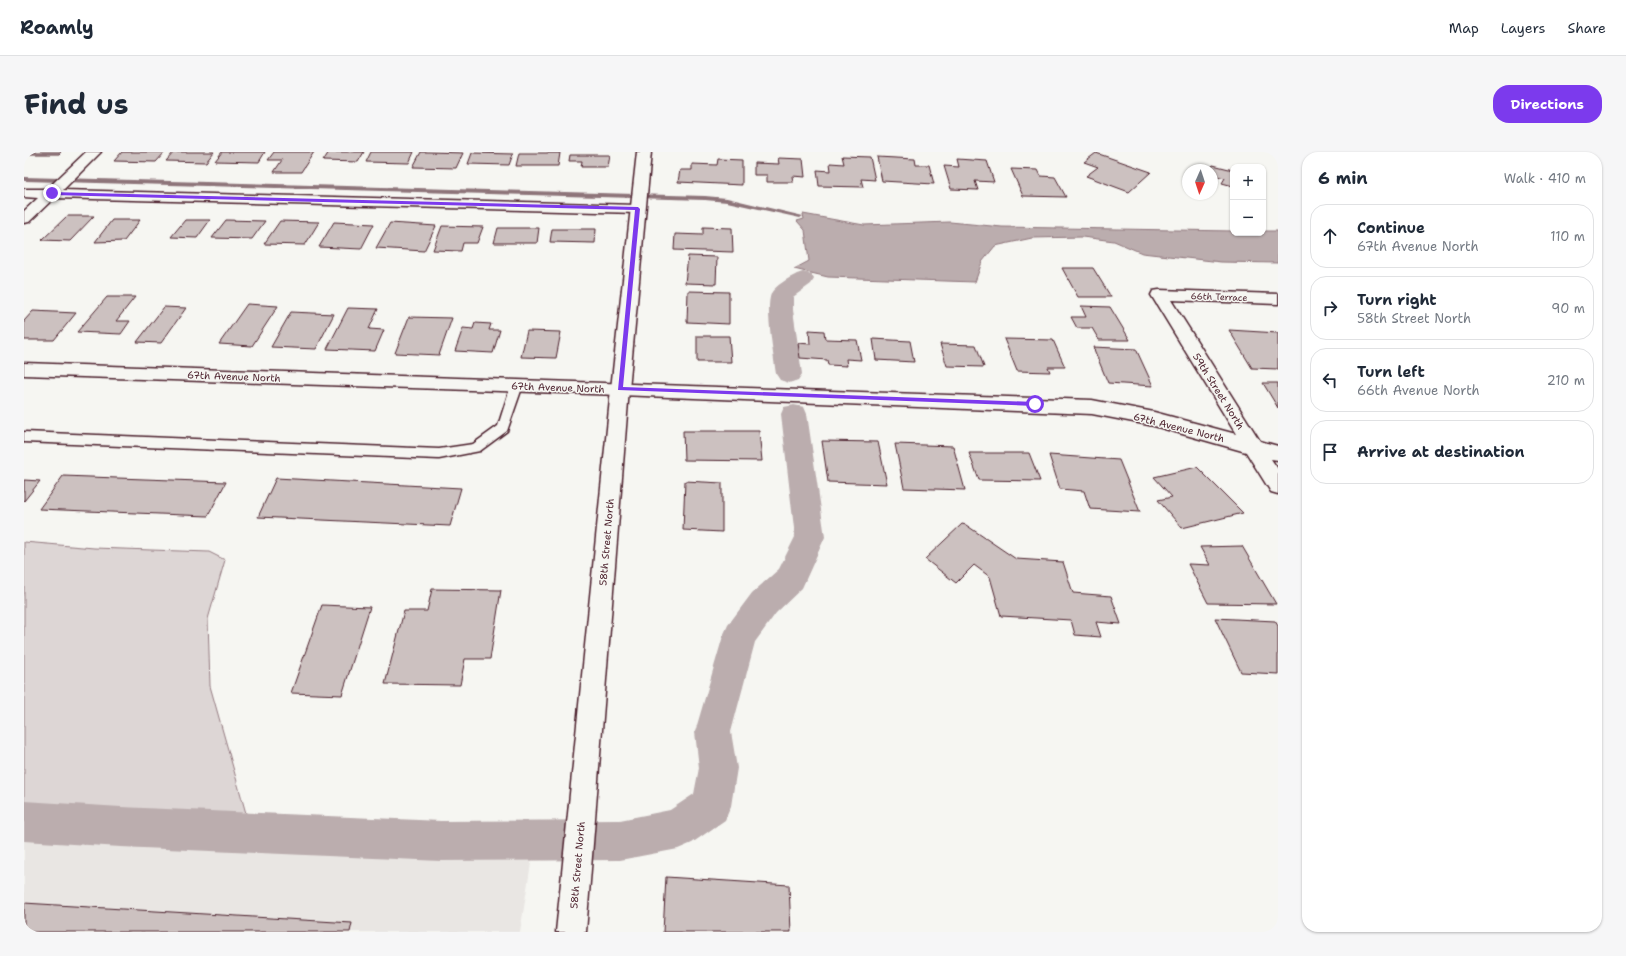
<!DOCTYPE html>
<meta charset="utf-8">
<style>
body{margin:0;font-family:"Shantell Sans",sans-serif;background:#f6f6f7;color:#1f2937}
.controls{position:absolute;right:12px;top:12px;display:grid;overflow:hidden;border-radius:8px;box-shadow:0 1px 3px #0004}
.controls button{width:36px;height:36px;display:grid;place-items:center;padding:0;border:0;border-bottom:1px solid #e0e1e3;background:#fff;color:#1f2937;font:20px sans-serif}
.compass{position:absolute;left:1158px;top:12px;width:36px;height:36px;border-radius:50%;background:#fff;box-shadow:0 1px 3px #0004;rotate:183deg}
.stop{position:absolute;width:12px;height:12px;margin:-9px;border:3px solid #7c3aed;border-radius:50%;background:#fff}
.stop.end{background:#7c3aed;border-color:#fff;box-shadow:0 1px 4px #0008}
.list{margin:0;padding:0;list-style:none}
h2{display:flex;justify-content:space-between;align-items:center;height:52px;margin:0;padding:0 16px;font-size:17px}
h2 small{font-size:13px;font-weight:400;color:#747a83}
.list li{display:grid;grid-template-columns:26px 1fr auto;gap:12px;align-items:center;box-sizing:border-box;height:64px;margin:0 8px 8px;padding:0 8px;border:1px solid #e0e1e3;border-radius:16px}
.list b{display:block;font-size:15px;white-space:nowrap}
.list p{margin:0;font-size:13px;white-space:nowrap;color:#747a83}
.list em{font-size:13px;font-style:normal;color:#747a83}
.icon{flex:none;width:22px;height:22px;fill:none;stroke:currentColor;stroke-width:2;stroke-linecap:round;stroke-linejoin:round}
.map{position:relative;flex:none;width:1254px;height:780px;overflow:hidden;border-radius:16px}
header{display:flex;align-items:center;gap:24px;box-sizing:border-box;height:56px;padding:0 20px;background:#fff;border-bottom:1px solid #e0e1e3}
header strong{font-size:19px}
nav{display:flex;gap:22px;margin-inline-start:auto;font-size:14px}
.intro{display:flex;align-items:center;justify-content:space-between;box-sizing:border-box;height:96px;padding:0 24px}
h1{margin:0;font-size:28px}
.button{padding:10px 18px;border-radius:16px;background:#7c3aed;color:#fff;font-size:14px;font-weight:700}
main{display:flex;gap:24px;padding:0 24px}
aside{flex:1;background:#fff;border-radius:16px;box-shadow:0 1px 3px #0004}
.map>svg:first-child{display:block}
.built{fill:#e9e6e3}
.green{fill:#ddd6d5;stroke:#947a80}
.water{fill:#bbadae;stroke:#8e747a}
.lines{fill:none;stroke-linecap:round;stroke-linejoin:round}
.stream{fill:#8e747a;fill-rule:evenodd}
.canal{fill:#bbadae;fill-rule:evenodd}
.building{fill:#ccc1c0;stroke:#4a1f2b}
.service-casing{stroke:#4a1f2b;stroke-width:3}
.minor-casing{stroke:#4a1f2b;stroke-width:3}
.tertiary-casing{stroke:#4a1f2b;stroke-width:3}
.service{fill:#f6f6f2;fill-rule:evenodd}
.minor{fill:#f6f6f2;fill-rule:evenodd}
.tertiary{fill:#f6f6f2;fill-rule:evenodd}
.route{fill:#7c3aed}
.labels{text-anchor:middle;stroke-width:3;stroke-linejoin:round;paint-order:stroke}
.far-street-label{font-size:9px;fill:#4a1f2b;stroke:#f6f6f2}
.street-label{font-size:10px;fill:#4a1f2b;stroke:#f6f6f2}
</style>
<header>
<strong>Roamly</strong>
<nav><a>Map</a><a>Layers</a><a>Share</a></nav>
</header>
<div class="intro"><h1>Find us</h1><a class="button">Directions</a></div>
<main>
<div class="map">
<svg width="1254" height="780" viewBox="0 0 1254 780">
<rect width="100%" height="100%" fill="#f6f6f2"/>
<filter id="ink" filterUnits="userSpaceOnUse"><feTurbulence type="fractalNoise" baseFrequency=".025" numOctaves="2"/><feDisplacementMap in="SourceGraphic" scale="8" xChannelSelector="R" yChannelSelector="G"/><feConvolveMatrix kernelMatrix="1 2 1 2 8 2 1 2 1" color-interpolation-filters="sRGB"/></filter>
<g filter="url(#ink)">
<path class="built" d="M 0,656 L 510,693 L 496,780 L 0,780 Z"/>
<path class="green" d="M 0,390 L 70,396 L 185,400 L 201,408 L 184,467 L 186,534 L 225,672 L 0,656 Z"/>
<path class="water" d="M 779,62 L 840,73 L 926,70 L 978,75 L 1209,79 L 1209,81 L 1239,81 L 1239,79 L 1254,79 L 1254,111 L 1197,110 L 1118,101 L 1090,89 L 1058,85 L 1008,86 L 971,94 L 958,110 L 951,130 L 804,125 L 770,117 L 785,109 L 781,78 L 773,69 L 780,67 Z"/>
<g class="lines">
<path class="stream" d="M 0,25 L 681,44 L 703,46 L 779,64 L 776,66 L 703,50 L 681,48 L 0,29 Z"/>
<g class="canal">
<path d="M 779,120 L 787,122 L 790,127 L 787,132 L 769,145 L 769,158 L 778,222 L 774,228 L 765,231 L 756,228 L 752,222 C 750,205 741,156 747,142 C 750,134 770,122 779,120 Z"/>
<path d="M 770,253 L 780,255 L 783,262 L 801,385 L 778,436 L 752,461 L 731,490 L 707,580 L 713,616 L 707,654 L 701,668 L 668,691 L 654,697 L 596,708 L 417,709 L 97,695 L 0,689 L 0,649 L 97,655 L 417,669 L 596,668 L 646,658 L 670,642 L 675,616 L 671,580 L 699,484 L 704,473 L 728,441 L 755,417 L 771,385 L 757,262 L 760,255 Z"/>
</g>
</g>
<g class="building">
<path d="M 0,0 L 37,0 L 35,2 L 0,2 Z"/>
<path d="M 98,0 L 141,0 L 132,10 L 90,9 Z"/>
<path d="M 150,0 L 190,0 L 182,10 L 142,9 Z"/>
<path d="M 198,0 L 241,0 L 235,10 L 191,9 Z"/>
<path d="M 250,0 L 290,0 L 277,20 L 250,20 L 258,8 L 244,8 Z"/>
<path d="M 305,0 L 340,0 L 334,10 L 299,9 Z"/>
<path d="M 347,0 L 390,0 L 385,11 L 342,10 Z"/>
<path d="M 397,0 L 405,0 L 439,1 L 432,16 L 389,15 Z"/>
<path d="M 448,1 L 489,2 L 485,13 L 444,12 Z"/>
<path d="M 495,1 L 536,1 L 534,14 L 492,14 Z"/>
<path d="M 1072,1 L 1127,20 L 1105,40 L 1062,24 L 1074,15 L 1060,10 Z"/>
<path d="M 546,3 L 586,3 L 584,15 L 557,15 L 558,9 L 545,9 Z"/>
<path d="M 818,4 L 846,5 L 851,28 L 837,27 L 839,35 L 795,34 L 793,18 L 807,19 L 806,11 L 820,12 Z"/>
<path d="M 853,5 L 891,7 L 892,13 L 905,13 L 910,32 L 858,29 Z"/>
<path d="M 754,6 L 779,7 L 781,25 L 768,24 L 769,30 L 743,30 L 743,23 L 730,23 L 730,11 L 755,12 Z"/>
<path d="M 694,7 L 718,8 L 718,33 L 654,30 L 656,18 L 668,18 L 668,12 L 693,13 Z"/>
<path d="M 933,7 L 963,9 L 970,30 L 951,29 L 954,38 L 927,37 L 920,14 L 935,15 Z"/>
<path d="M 1189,13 L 1209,18 L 1209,34 L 1198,31 L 1201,26 L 1188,23 L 1188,18 L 1186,18 Z"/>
<path d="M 987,17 L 1014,18 L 1017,24 L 1031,25 L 1042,45 L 999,44 Z"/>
<path d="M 43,64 L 70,64 L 46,89 L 18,88 Z"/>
<path d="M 88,68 L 116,68 L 100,89 L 71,90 Z"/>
<path d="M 161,68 L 186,68 L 173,86 L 147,85 Z"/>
<path d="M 202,68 L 241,69 L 228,87 L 188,86 Z"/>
<path d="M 256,69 L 295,70 L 281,93 L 240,92 Z"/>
<path d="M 310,70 L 350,72 L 337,97 L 295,95 Z"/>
<path d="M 366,71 L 412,74 L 400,99 L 352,96 Z"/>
<path d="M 418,74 L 459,75 L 453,91 L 439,91 L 437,99 L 409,98 Z"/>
<path d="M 679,75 L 708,76 L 709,100 L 650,98 L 651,82 L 679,83 Z"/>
<path d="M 474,76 L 515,76 L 513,91 L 470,91 Z"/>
<path d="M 528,77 L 572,77 L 571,91 L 526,90 Z"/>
<path d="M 664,104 L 693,105 L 692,132 L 661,131 Z"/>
<path d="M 1038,116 L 1069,116 L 1087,145 L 1054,145 Z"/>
<path d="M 664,139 L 705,140 L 705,172 L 663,170 Z"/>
<path d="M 83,145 L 111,145 L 92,169 L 106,169 L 97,182 L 53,180 Z"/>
<path d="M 223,152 L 254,154 L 228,194 L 195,192 Z"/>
<path d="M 1057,154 L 1086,155 L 1106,188 L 1075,188 L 1068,176 L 1053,176 L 1047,165 L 1062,165 Z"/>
<path d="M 140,155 L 162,156 L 137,191 L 113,190 Z"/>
<path d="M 324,156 L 354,157 L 345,177 L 360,178 L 351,199 L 303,197 Z"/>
<path d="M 9,159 L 52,161 L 30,188 L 0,188 L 0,169 Z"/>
<path d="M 267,160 L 310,162 L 292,197 L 247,195 Z"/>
<path d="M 385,165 L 428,166 L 415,203 L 371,201 Z"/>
<path d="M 451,171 L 467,172 L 465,178 L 476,178 L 469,201 L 431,199 L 439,176 L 449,177 Z"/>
<path d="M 785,178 L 800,179 L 801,187 L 833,188 L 837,208 L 822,207 L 823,214 L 804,213 L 803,208 L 776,206 L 774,191 L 786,192 Z"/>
<path d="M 1205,178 L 1254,181 L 1254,217 L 1228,216 Z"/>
<path d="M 503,179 L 537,180 L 532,206 L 497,205 Z"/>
<path d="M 673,184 L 705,184 L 707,210 L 673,210 Z"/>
<path d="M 849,187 L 886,189 L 890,210 L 852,208 Z"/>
<path d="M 980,187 L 1029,188 L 1041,215 L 1024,215 L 1026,220 L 993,219 Z"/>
<path d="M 916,192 L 952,193 L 960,215 L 923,214 Z"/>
<path d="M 1069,195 L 1112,197 L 1129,234 L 1084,231 Z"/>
<path d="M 1239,231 L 1254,231 L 1254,256 Z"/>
<path d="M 659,279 L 735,279 L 738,309 L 660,308 Z"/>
<path d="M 798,289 L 854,290 L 863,332 L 804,330 Z"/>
<path d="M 871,292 L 929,294 L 941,338 L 880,336 Z"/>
<path d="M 945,301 L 1005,301 L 1016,329 L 955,328 Z"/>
<path d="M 1025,303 L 1095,308 L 1116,360 L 1066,357 L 1060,339 L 1036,337 Z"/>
<path d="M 1173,315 L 1219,361 L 1158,376 L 1134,348 L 1148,345 L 1130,325 Z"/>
<path d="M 39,324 L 202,330 L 184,364 L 15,357 Z"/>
<path d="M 252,326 L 437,336 L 426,374 L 234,365 Z"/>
<path d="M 0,328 L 16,329 L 0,349 Z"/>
<path d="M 661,329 L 698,331 L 698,380 L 659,378 Z"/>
<path d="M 938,372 L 942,373 L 992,407 L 1039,410 L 1049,441 L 1087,444 L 1097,472 L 1072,470 L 1077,485 L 1051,483 L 1047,468 L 977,464 L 966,425 L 950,413 L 932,431 L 901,407 Z"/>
<path d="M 1218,394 L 1252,452 L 1184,451 L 1164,412 L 1186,413 L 1176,395 Z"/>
<path d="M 408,437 L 477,438 L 466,507 L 441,507 L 436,533 L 361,532 L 380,459 L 403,459 Z"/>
<path d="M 298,453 L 346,455 L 318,543 L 267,541 Z"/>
<path d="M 1191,466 L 1251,469 L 1254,474 L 1254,522 L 1217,520 Z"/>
<path d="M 642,725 L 765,733 L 767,780 L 639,780 Z"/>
<path d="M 0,751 L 328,771 L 326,780 L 0,780 Z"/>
</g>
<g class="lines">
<defs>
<path id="service" d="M 493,229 L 497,230 L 499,233 L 483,279 L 456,299 L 415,307 L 0,290 L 0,280 L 415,297 L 449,292 L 474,274 L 487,233 L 489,230 Z"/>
<g id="minor">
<path d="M 62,0 L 77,0 L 39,38 L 613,53 L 618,54 L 620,57 L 618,60 L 613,61 L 30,46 L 5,70 L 0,71 L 0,59 L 14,46 L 0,45 L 0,37 L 23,37 Z"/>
<path d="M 1135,138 L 1254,142 L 1254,152 L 1147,148 L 1236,289 L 1254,294 L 1254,308 L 1247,307 L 1254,317 L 1254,342 L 1247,340 L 1222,300 L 1130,274 L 1068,262 L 596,243 L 0,223 L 0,211 L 1068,248 L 1130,260 L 1212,282 L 1127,143 L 1129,139 Z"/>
</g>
<path id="tertiary" d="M 613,0 L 627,0 L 605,237 L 562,780 L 532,780 L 587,237 Z"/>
</defs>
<use href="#service" class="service-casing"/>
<use href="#minor" class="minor-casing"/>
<use href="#tertiary" class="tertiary-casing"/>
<use href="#service" class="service"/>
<use href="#minor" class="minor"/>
<use href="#tertiary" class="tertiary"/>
</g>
</g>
<path class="route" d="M 26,40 L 614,55 L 616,57 L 599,235 L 1011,250 L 1014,252 L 1011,254 L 594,238 L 611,58 L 28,43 Z"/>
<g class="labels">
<g class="far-street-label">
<text transform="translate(1195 145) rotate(2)" y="3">66th Terrace</text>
</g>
<g class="street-label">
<text transform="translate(210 224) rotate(2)" y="4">67th Avenue North</text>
<text transform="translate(534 235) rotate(2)" y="4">67th Avenue North</text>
<text transform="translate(1195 239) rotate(58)" y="4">59th Street North</text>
<text transform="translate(1155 275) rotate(14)" y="4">67th Avenue North</text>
<text transform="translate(582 390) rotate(-85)" y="4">58th Street North</text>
<text transform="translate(553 713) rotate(-85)" y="4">58th Street North</text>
</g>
</g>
</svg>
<div class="controls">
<button>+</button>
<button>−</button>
</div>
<svg class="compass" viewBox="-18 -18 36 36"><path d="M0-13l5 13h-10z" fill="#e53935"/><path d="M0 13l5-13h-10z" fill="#747a83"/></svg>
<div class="stop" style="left:1011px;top:252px"></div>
<div class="stop end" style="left:28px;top:41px"></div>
</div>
<aside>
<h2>6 min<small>Walk · 410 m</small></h2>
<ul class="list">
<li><svg class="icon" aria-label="ahead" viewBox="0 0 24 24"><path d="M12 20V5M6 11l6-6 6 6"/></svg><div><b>Continue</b><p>67th Avenue North</p></div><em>110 m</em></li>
<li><svg class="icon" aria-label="right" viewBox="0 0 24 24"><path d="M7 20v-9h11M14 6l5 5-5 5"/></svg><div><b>Turn right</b><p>58th Street North</p></div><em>90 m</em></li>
<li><svg class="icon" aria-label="left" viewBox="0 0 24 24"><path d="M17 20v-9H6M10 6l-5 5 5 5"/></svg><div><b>Turn left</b><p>66th Avenue North</p></div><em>210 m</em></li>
<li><svg class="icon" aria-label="arrive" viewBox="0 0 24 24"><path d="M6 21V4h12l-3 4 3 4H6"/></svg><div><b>Arrive at destination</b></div></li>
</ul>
</aside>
</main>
